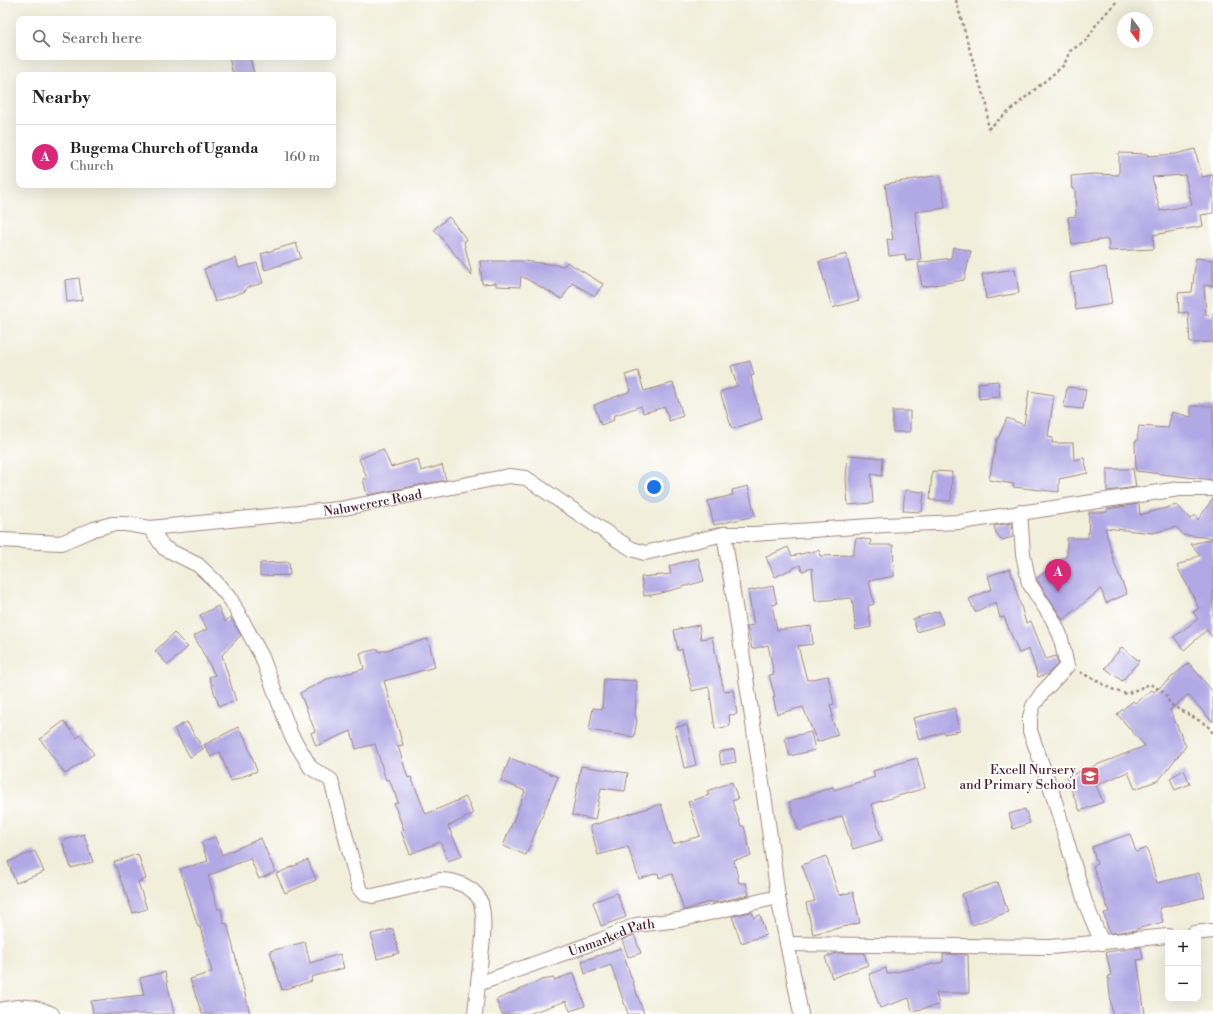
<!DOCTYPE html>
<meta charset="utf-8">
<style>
body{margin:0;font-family:"Libre Bodoni",serif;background:#f2f2f2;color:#222}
.controls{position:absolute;right:12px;bottom:12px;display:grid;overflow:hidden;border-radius:8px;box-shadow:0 4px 16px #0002}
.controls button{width:36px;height:36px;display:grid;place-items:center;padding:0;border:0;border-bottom:1px solid #e0e0e0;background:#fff;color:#222;font:20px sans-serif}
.compass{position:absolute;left:1117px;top:12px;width:36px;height:36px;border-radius:50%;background:#fff;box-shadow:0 4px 16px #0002;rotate:164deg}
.you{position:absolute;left:654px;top:487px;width:14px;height:14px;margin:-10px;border:3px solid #fff;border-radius:50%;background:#1a73e8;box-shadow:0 0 0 6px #1a73e833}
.badge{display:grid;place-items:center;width:26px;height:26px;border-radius:50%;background:#db2777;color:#fff;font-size:13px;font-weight:700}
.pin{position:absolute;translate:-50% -33px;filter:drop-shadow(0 1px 2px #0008)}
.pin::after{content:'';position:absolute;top:21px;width:14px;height:12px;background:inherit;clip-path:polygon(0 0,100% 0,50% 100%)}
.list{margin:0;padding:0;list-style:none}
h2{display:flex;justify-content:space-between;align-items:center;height:52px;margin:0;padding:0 16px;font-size:17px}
h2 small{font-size:13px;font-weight:400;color:#767676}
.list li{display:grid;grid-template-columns:26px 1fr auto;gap:12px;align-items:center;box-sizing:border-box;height:64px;padding:0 16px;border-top:1px solid #e0e0e0}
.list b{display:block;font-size:15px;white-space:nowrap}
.list p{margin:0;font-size:13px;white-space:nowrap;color:#767676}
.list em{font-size:13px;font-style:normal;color:#767676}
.icon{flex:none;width:22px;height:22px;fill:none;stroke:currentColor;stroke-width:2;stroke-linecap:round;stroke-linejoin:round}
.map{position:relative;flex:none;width:1213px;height:1014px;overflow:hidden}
.search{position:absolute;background:#fff;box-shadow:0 4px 16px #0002;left:16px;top:16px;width:320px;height:44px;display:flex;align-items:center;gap:10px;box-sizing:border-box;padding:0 14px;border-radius:8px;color:#767676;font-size:15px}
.panel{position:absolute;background:#fff;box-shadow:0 4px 16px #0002;left:16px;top:72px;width:320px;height:116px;border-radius:8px}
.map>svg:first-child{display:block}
.building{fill:#b1a9e5;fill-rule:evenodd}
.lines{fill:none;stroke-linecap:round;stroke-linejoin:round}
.street-casing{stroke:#9e8682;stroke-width:16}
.path{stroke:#9e8682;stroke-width:2.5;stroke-dasharray:3 3;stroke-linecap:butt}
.street{stroke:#fff;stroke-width:14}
.labels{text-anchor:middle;stroke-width:4;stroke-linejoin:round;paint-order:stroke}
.street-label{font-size:13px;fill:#4a1f2b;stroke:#fff}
.poi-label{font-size:13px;fill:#4a1f2b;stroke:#fff;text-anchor:end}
</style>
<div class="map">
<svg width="1213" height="1014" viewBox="0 0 1213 1014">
<rect width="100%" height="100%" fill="#fff"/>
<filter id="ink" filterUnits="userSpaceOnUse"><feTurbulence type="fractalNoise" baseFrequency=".025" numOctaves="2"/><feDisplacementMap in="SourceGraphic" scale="8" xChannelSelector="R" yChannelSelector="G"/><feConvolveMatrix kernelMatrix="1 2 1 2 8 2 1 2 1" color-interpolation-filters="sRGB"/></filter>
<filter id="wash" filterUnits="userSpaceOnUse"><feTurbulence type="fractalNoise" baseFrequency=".012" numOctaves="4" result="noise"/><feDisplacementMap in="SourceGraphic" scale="16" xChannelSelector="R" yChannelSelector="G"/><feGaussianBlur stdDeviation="0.9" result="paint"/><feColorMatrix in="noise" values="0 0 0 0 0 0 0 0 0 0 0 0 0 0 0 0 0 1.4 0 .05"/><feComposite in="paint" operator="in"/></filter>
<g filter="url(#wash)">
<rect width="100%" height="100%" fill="#f1eeda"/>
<g id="blocks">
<g class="building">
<path d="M 229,57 L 250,57 L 254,75 L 233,75 Z"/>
<path d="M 1195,149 L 1202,177 L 1213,175 L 1213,213 L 1201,215 L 1203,226 L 1153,235 L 1154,249 L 1109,251 L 1108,239 L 1072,244 L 1068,217 L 1076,216 L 1075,189 L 1072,189 L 1071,176 L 1093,174 L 1119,175 L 1119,153 L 1148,154 L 1148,156 L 1176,154 ZM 1185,175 L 1192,205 L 1160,211 L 1152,177 Z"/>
<path d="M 940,175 L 945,208 L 915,212 L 921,259 L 906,261 L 905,254 L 889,256 L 887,239 L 893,240 L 885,184 Z"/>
<path d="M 449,217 L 467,240 L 464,242 L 472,275 L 434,229 Z"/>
<path d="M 296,243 L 301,258 L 265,270 L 261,254 Z"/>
<path d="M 953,247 L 971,251 L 964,280 L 922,287 L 918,263 L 951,258 Z"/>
<path d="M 846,254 L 859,300 L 832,308 L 819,262 Z"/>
<path d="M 236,258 L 239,268 L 257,263 L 263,283 L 246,288 L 246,291 L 215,302 L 204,269 Z"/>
<path d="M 1196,258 L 1213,260 L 1213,286 L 1204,285 L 1206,315 L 1213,314 L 1213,342 L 1190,343 L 1188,312 L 1179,313 L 1178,293 L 1192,292 Z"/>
<path d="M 480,261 L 524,261 L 564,266 L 567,262 L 603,284 L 595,296 L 572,283 L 562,299 L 521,276 L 520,287 L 496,286 L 496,283 L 482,284 Z"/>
<path d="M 1106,267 L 1112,304 L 1076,310 L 1070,273 Z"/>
<path d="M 1015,269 L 1019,293 L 986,299 L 982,274 Z"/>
<path d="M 79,278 L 82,300 L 67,302 L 65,280 Z"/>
<path d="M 750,361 L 754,375 L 751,376 L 756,399 L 762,419 L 732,429 L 720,392 L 737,386 L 731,366 Z"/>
<path d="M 638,371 L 644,391 L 673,383 L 683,416 L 669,421 L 665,407 L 643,413 L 641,406 L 613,416 L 614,420 L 601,425 L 594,405 L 631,391 L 625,375 Z"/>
<path d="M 998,381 L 1000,397 L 979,399 L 978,383 Z"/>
<path d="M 1067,387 L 1086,389 L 1083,409 L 1064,407 Z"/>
<path d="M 1029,391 L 1054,395 L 1048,437 L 1053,438 L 1052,443 L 1073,443 L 1074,460 L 1084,458 L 1088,473 L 1059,479 L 1059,492 L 1013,487 L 1014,484 L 989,480 L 997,439 L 998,439 L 1007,418 L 1024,425 Z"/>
<path d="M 1191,406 L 1213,406 L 1213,480 L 1136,471 L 1135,441 L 1137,441 L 1139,426 L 1168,428 L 1172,412 L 1191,417 Z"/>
<rect x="893" y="411" width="17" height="21"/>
<path d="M 383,449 L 391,467 L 418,459 L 421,471 L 442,465 L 446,480 L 367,495 L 363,479 L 367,478 L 359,459 Z"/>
<path d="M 848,455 L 883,458 L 882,476 L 871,474 L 873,503 L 848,505 L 846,478 Z"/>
<path d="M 1107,469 L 1133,469 L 1136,487 L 1107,491 Z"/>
<path d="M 932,471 L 952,472 L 951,501 L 930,500 Z"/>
<path d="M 748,486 L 755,516 L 714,525 L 708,501 L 733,495 L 732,490 Z"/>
<path d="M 905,490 L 924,492 L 922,512 L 903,511 Z"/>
<path d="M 1213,498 L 1213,538 L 1183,535 L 1176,527 L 1153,533 L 1105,528 L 1115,565 L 1127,594 L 1106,603 L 1101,589 L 1063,620 L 1037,580 L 1037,578 L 1067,556 L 1067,538 L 1088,538 L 1089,512 L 1107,512 L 1107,509 L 1139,504 L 1140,515 L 1177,505 L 1190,519 L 1195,515 L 1198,520 Z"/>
<path d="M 1012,523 L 1013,537 L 1002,540 L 996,533 L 994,526 Z"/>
<path d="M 856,538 L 871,540 L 870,545 L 893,545 L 894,576 L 869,581 L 874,604 L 868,606 L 871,627 L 856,630 L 852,598 L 815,601 L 812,568 L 802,571 L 800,565 L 775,577 L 766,557 L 788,547 L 792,556 L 819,550 L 820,556 L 853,555 Z"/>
<path d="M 1213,539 L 1213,638 L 1207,630 L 1184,650 L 1174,637 L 1198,619 L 1193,612 L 1199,608 L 1177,566 L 1200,555 L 1191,544 Z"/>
<path d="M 698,558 L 704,581 L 658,594 L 644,596 L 641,577 L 671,574 L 669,566 Z"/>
<path d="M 289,562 L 290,575 L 260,576 L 260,563 Z"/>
<path d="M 1010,569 L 1026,623 L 1031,621 L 1046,659 L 1056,656 L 1058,664 L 1048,674 L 1038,677 L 1029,649 L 1019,653 L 1004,617 L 1000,618 L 996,602 L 975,612 L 969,599 L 992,589 L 988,576 Z"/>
<path d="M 773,586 L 777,604 L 772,605 L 777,630 L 811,626 L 813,644 L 798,646 L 807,680 L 828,676 L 834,704 L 830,705 L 833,716 L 831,717 L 838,735 L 817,742 L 803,707 L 777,714 L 773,697 L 775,697 L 769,675 L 774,674 L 768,645 L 752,649 L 747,626 L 754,625 L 748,591 Z"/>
<path d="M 218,606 L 225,622 L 230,617 L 241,635 L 222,655 L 236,701 L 219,706 L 209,677 L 215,675 L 194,636 L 207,629 L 200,615 Z"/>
<path d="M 939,611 L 943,624 L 917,632 L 913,619 Z"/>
<path d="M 699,625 L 701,639 L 712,637 L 724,691 L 733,690 L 737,714 L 729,715 L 730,726 L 715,729 L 709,687 L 692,691 L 682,649 L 678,651 L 674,630 Z"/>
<path d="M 174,633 L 188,647 L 168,665 L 155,651 Z"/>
<path d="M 428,639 L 435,667 L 384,681 L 403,745 L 398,746 L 408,778 L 411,777 L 426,814 L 466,797 L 473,814 L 448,826 L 462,856 L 448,861 L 440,842 L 410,854 L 401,831 L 404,830 L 394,804 L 398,802 L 389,779 L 386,780 L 375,744 L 356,749 L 351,731 L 316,746 L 311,733 L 315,731 L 300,693 L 327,679 L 364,669 L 360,653 L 378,649 L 379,652 Z"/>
<path d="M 1122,647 L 1139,661 L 1122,681 L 1105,668 Z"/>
<path d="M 1189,663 L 1213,692 L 1213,722 L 1188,695 L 1170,710 L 1186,746 L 1159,780 L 1135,789 L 1128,772 L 1096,785 L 1103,802 L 1080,811 L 1066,777 L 1145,746 L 1117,714 L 1133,701 L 1135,703 L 1152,690 L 1154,692 Z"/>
<path d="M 604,679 L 637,681 L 635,715 L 637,720 L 634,737 L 589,730 L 593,708 L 602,709 Z"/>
<path d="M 955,708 L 960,731 L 944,734 L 944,732 L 919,740 L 913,718 Z"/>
<path d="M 64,721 L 77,738 L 80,735 L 94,754 L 65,774 L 40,739 Z"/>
<path d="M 187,722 L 203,749 L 190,757 L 174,729 Z"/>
<path d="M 687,725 L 696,765 L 684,768 L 675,727 Z"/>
<path d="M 238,727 L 245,738 L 257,771 L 231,781 L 220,752 L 211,757 L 204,745 Z"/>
<path d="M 811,732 L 815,750 L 790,756 L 785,738 Z"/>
<path d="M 734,749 L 736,762 L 721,765 L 719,752 Z"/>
<path d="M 510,758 L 558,777 L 526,855 L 503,846 L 525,791 L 501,781 Z"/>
<path d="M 917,758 L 925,788 L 871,804 L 882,840 L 853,849 L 842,816 L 799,831 L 789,802 L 833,787 L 834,790 L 875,777 L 873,771 Z"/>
<path d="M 581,766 L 628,773 L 625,791 L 601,788 L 595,820 L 572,815 Z"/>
<path d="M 1184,770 L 1190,784 L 1175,790 L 1170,778 Z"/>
<path d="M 732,782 L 738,799 L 732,801 L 741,826 L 744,826 L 751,856 L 734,860 L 739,883 L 746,883 L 749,895 L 713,903 L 712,901 L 684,910 L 672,874 L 659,878 L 658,873 L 639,879 L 628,847 L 598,855 L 590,826 L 661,804 L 673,844 L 700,836 L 688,802 L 709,795 L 707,791 Z"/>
<path d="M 1025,809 L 1030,823 L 1013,829 L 1009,814 Z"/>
<path d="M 84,834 L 93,862 L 71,868 L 62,841 Z"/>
<path d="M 1130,834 L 1136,852 L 1147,848 L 1157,883 L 1199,873 L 1205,897 L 1159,908 L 1163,922 L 1137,929 L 1137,930 L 1109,933 L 1104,913 L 1109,912 L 1093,866 L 1097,864 L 1092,847 Z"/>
<path d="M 215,837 L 222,855 L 261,838 L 275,872 L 259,879 L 250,858 L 208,876 L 218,909 L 221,909 L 224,924 L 227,923 L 250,1014 L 202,1014 L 190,979 L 212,972 L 200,927 L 198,927 L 180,869 L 208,861 L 201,842 Z"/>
<path d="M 35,851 L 44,872 L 16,883 L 8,862 Z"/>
<path d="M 138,854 L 146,879 L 138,882 L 147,909 L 133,913 L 114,862 Z"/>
<path d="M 826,856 L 839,895 L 853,892 L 860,923 L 813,934 L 806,903 L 815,901 L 802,865 Z"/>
<path d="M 308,860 L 316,880 L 285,893 L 276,874 Z"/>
<path d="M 998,882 L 1008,912 L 972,925 L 962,894 Z"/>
<path d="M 617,893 L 626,917 L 601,926 L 593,902 Z"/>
<path d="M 752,912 L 754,918 L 760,915 L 766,935 L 741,943 L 732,916 Z"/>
<path d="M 393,929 L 399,953 L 377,959 L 371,934 Z"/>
<path d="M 634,935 L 641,953 L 628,957 L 622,940 Z"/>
<path d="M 305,942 L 310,963 L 340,954 L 344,968 L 311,977 L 312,981 L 282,990 L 270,951 Z"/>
<path d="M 1141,947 L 1143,959 L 1137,960 L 1145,1014 L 1112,1014 L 1108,976 L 1111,975 L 1106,952 Z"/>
<path d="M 621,948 L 644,1014 L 628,1014 L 611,965 L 585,974 L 582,961 Z"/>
<path d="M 837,953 L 864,953 L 868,965 L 832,978 L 825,957 Z"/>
<path d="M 943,954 L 968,955 L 969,993 L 936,993 L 939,1005 L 912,1011 L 909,998 L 880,1008 L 869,974 L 886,968 L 887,974 L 943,962 Z"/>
<path d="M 165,972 L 174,1014 L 93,1014 L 91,1001 L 144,995 L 140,978 Z"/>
<path d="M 574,973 L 585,1006 L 570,1011 L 566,1001 L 528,1014 L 502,1014 L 496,1000 L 542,980 L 554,978 L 554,980 Z"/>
</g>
</g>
</g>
<g filter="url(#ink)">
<use href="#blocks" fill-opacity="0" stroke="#9e8682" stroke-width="1"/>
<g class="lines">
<defs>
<g id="street">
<path d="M 1020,512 L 1023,554 L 1029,583 L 1053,620 L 1060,635 L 1067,666 L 1042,693 L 1033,706 L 1030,717 L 1030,731 L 1054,798 L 1085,902 L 1102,943"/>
<path d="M 150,528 L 164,548 L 198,565 L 214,580 L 231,600 L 262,657 L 291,735 L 311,768 L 331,780 L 359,888 L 364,894 L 373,896 L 440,880 C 455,880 476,887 481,903 C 487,926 480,960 478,984"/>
<path id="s1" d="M 0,540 L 61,543 L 94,529 L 112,524 L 126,524 L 150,528 L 339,509 L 509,476 L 526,478 L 619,541 L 632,549 L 645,553 L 724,534"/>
<path d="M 1194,933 L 1213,931"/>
<path d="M 787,944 L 1050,947 L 1168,936"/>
<path d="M 0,1010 C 21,1005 32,1005 52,1014"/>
<path id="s2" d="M 475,1014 L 478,984 L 601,940 L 636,925 L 679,920 L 778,897"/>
<path d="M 801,1014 L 778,897 L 767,815 L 724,534 L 754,534 L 885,525 L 961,522 L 1179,489 L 1213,489"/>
</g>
</defs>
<use href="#street" class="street-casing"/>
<g class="path">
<path d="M 956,0 L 977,76 L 987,105 L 988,129"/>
<path d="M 988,129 L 1064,65 L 1070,51 L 1087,40 L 1097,23 L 1118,0"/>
<path d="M 1080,672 L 1114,690 L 1126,694 L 1150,684 L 1165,693 L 1170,704 L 1207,725 L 1213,733"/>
</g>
<use href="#street" class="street"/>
</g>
</g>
<defs>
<symbol id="school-square" viewBox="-11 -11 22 22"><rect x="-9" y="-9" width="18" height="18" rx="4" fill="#d1495b" stroke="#fff"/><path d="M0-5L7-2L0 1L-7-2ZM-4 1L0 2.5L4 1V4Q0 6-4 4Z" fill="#fff"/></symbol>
</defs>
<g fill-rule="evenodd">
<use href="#school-square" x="1079" y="765" width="22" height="22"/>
</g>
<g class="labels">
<g class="street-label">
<text dy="5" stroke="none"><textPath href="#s1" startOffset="378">Naluwerere Road</textPath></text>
<text dy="5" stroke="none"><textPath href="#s2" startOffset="172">Unmarked Path</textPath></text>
</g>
<g class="poi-label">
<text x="1076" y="774">Excell Nursery<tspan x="1076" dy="15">and Primary School</tspan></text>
</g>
</g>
</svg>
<div class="controls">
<button>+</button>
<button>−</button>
</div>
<svg class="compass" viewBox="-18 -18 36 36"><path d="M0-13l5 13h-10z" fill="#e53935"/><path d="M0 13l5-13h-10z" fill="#767676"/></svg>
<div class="you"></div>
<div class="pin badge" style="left:1058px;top:592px">A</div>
<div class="search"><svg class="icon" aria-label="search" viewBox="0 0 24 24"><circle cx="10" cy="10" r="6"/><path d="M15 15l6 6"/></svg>Search here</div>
<section class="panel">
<h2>Nearby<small></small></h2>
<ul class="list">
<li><span class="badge">A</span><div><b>Bugema Church of Uganda</b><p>Church</p></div><em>160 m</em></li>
</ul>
</section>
</div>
